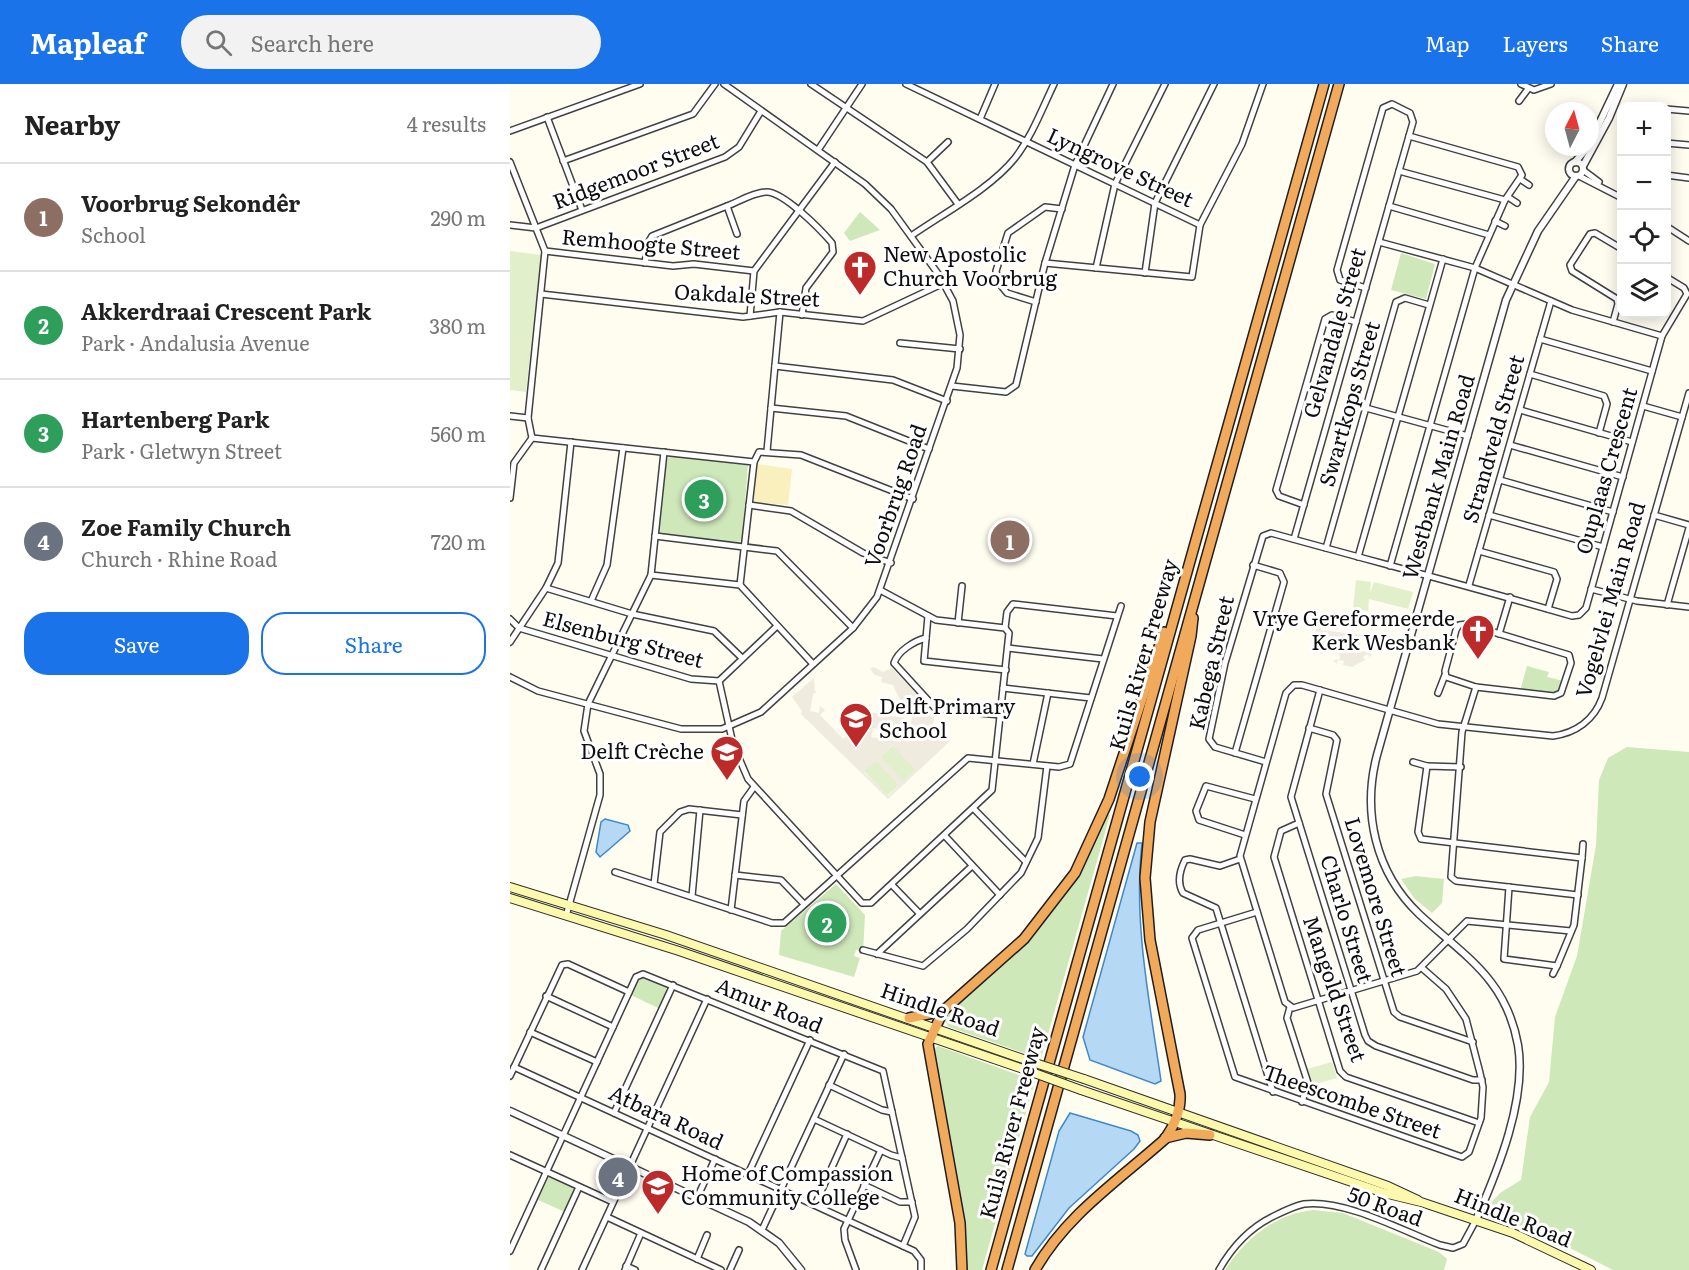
<!DOCTYPE html>
<meta charset="utf-8">
<style>
body{margin:0;font-family:Literata,serif;background:#f2f2f2;color:#222}
.controls{position:absolute;right:18px;top:18px;display:grid;overflow:hidden;border-radius:12px;box-shadow:0 3px 15px #0003}
.controls button{width:54px;height:54px;display:grid;place-items:center;padding:0;border:0;border-bottom:2px solid #e0e0e0;background:#fff;color:#222;font:30px sans-serif}
.compass{position:absolute;left:1035px;top:18px;width:54px;height:54px;border-radius:50%;background:#fff;box-shadow:0 3px 15px #0003;rotate:6deg}
.you{position:absolute;left:630px;top:693px;width:21px;height:21px;margin:-15px;border:4px solid #fff;border-radius:50%;background:#1a73e8;box-shadow:0 0 0 9px #1a73e833}
.badge{display:grid;place-items:center;width:39px;height:39px;border-radius:50%;background:#1a73e8;color:#fff;font-size:20px;font-weight:700}
.pin{position:absolute;translate:-50% -50%;border:3px solid #fff;box-shadow:0 2px 6px #0006}
.list{margin:0;padding:0;list-style:none}
h2{display:flex;justify-content:space-between;align-items:center;height:78px;margin:0;padding:0 24px;font-size:26px}
h2 small{font-size:20px;font-weight:400;color:#767676}
.list li{display:grid;grid-template-columns:39px 1fr auto;gap:18px;align-items:center;box-sizing:border-box;height:108px;padding:0 24px;border-top:2px solid #e0e0e0}
.list b{display:block;font-size:22px;white-space:nowrap}
.list p{margin:0;font-size:20px;white-space:nowrap;color:#767676}
.list em{font-size:20px;font-style:normal;color:#767676}
.actions{display:flex;gap:12px;padding:18px 24px}
.actions a{flex:1;padding:14px 0;border:2px solid #1a73e8;border-radius:24px;text-align:center;font-size:21px;color:#1a73e8}
.actions .main{background:#1a73e8;color:#fff}
.icon{flex:none;width:33px;height:33px;fill:none;stroke:currentColor;stroke-width:2;stroke-linecap:round;stroke-linejoin:round}
.map{position:relative;flex:none;width:1179px;height:1186px;overflow:hidden}
header{display:flex;align-items:center;gap:36px;box-sizing:border-box;height:84px;padding:0 30px;background:#1a73e8;color:#fff}
header strong{font-size:28px}
nav{display:flex;gap:33px;margin-inline-start:auto;font-size:21px}
.search{width:420px;height:54px;background:#f2f2f2;display:flex;align-items:center;gap:15px;box-sizing:border-box;padding:0 21px;border-radius:33px;color:#767676;font-size:22px}
main{display:flex}
aside{flex:1;background:#fff}
.map>svg:first-child{display:block}
.green{fill:#cfe8ba}
.sand{fill:#f9f0bd}
.pitch{fill:#e1f0cb}
.plaza{fill:#efebde;fill-rule:evenodd}
.water{fill:#b5d9f5;stroke:#3e89ca;stroke-width:1.5}
.lines{fill:none;stroke-linecap:round;stroke-linejoin:round}
.minor-casing{stroke:#414141;stroke-width:8}
.tertiary-casing{stroke:#414141;stroke-width:9}
.secondary-casing{stroke:#303030;stroke-width:10}
.motorway-casing{stroke:#1f1f1f;stroke-width:12}
.minor{stroke:#fff;stroke-width:5}
.tertiary{stroke:#fff;stroke-width:6}
.secondary{stroke:#fdf9ac;stroke-width:8}
.motorway{stroke:#f1a95b;stroke-width:9}
.secondary-bridge-casing{stroke:#303030;stroke-width:10;stroke-linecap:butt}
.secondary-bridge{stroke:#fdf9ac;stroke-width:8}
.labels{text-anchor:middle;stroke-width:6;stroke-linejoin:round;paint-order:stroke}
.street-label{font-size:21px;fill:#0e0e0e;stroke:#fff}
.poi-label{font-size:21px;fill:#0e0e0e;stroke:#fff;text-anchor:start}
</style>
<header>
<strong>Mapleaf</strong>
<div class="search"><svg class="icon" aria-label="search" viewBox="0 0 24 24"><circle cx="10" cy="10" r="6"/><path d="M15 15l6 6"/></svg>Search here</div>
<nav><a>Map</a><a>Layers</a><a>Share</a></nav>
</header>
<main>
<aside>
<h2>Nearby<small>4 results</small></h2>
<ul class="list">
<li><span class="badge" style="background:#8d6e63">1</span><div><b>Voorbrug Sekondêr</b><p>School</p></div><em>290 m</em></li>
<li><span class="badge" style="background:#2e9e5b">2</span><div><b>Akkerdraai Crescent Park</b><p>Park · Andalusia Avenue</p></div><em>380 m</em></li>
<li><span class="badge" style="background:#2e9e5b">3</span><div><b>Hartenberg Park</b><p>Park · Gletwyn Street</p></div><em>560 m</em></li>
<li><span class="badge" style="background:#6b7280">4</span><div><b>Zoe Family Church</b><p>Church · Rhine Road</p></div><em>720 m</em></li>
</ul>
<div class="actions"><a class="main">Save</a><a>Share</a></div>
</aside>
<div class="map">
<svg width="1179" height="1186" viewBox="0 0 1179 1186">
<rect width="100%" height="100%" fill="#fffdf0"/>
<g class="green">
<path d="M 350,128 L 370,146 L 340,157 L 334,149 Z"/>
<path d="M 891,169 L 925,180 L 916,215 L 881,206 Z"/>
<path d="M 161,372 L 238,381 L 232,455 L 229,458 L 151,451 L 148,447 L 157,375 Z"/>
<path d="M 1017,582 L 1039,588 L 1037,593 L 1054,597 L 1046,610 L 1010,607 Z"/>
<path d="M 1117,663 L 1179,668 L 1179,1186 L 1103,1186 L 1052,1160 L 996,1136 L 980,1120 L 990,1109 L 1011,1096 L 1020,1033 L 1039,998 L 1045,933 L 1067,872 L 1086,761 L 1089,696 L 1098,674 Z"/>
<path d="M 597,731 L 600,731 L 531,975 L 439,943 L 435,937 L 437,929 C 509,868 561,821 597,731 Z"/>
<path d="M 906,792 L 934,795 L 932,819 L 922,829 L 904,814 L 891,795 Z"/>
<path d="M 326,800 L 355,831 L 353,868 L 346,866 L 344,872 L 350,874 L 344,893 L 269,871 L 271,847 Z"/>
<path d="M 133,892 L 157,902 L 150,925 L 121,911 L 129,894 Z"/>
<path d="M 428,962 L 525,997 L 472,1186 L 457,1186 L 452,1121 L 422,966 Z"/>
<path d="M 39,1093 L 64,1103 L 55,1128 L 26,1115 Z"/>
<path d="M 803,1126 L 833,1129 L 929,1168 L 937,1175 L 934,1186 L 715,1186 C 735,1155 765,1130 803,1126 Z"/>
</g>
<path class="sand" d="M 247,380 L 282,385 L 278,421 L 245,418 L 243,413 Z"/>
<g class="pitch">
<path d="M 0,167 L 31,171 L 16,308 L 0,306 Z"/>
<path d="M 846,496 L 861,498 L 860,509 L 864,498 L 903,508 L 898,525 L 859,515 L 858,527 L 843,525 Z"/>
<path d="M 383,661 L 406,686 L 393,698 L 370,673 Z"/>
<path d="M 366,676 L 389,701 L 377,712 L 354,687 Z"/>
<path d="M 822,978 L 827,994 L 802,1001 L 797,985 Z"/>
</g>
<g class="plaza">
<path d="M 810,541 L 811,546 L 852,551 L 849,566 L 862,570 L 860,573 L 857,570 L 853,573 L 855,576 L 842,583 L 833,581 L 834,577 L 828,576 L 827,580 L 823,576 L 830,575 L 829,569 L 825,569 L 828,565 L 823,560 L 812,570 L 807,568 L 803,565 L 806,563 L 804,558 L 801,559 L 802,552 L 806,553 L 808,548 L 805,547 Z"/>
<path d="M 364,583 L 373,588 L 382,584 L 421,626 L 425,627 L 422,648 L 440,657 L 378,715 L 291,630 L 292,627 L 282,613 L 304,594 L 305,607 L 307,608 L 303,610 L 300,627 L 309,629 L 310,622 L 315,626 L 310,631 L 333,655 L 338,651 L 333,646 L 335,644 L 340,649 L 346,643 L 343,640 L 348,635 L 343,631 L 346,631 L 347,626 L 390,633 L 394,630 L 390,649 L 363,644 L 361,653 L 391,658 L 392,650 L 399,650 L 403,628 L 397,626 L 402,625 L 403,618 L 390,616 L 383,601 L 371,598 L 372,593 L 365,591 L 360,585 ZM 382,661 L 406,686 L 393,697 L 370,673 ZM 366,677 L 389,701 L 378,712 L 354,688 Z"/>
</g>
<g class="water">
<path d="M 95,735 L 118,741 L 120,747 L 90,773 L 86,768 L 91,738 Z"/>
<path d="M 627,759 L 632,759 C 623,839 640,919 651,997 L 645,1000 L 580,976 L 573,953 Z"/>
<path d="M 560,1029 L 621,1047 L 628,1051 L 630,1057 L 624,1065 L 559,1124 L 522,1172 L 517,1172 L 515,1170 L 549,1047 Z"/>
</g>
<g class="lines">
<defs>
<g id="minor">
<path d="M 301,0 L 417,78 L 448,120"/>
<path d="M 396,0 L 690,141"/>
<path d="M 1011,0 L 1024,6 L 1041,0"/>
<path d="M 1009,17 L 1018,5"/>
<path d="M 1156,25 L 1179,27"/>
<path d="M 37,33 L 72,126"/>
<path d="M 470,35 L 485,0"/>
<path d="M 0,47 L 130,0"/>
<path d="M 1156,59 L 1179,61"/>
<path d="M 308,66 L 352,0"/>
<path d="M 53,77 L 183,30 L 205,0"/>
<path d="M 0,78 L 35,167 L 18,334 L 22,354"/>
<path d="M 417,78 L 438,58"/>
<path d="M 1073,86 L 1089,98"/>
<path d="M 889,87 L 995,116"/>
<path d="M 1156,91 L 1179,94"/>
<path d="M 1069,92 L 1112,114"/>
<path d="M 1010,95 L 1019,101"/>
<path d="M 998,113 L 1007,119"/>
<path d="M 217,122 C 228,118 244,108 256,108 C 273,107 311,146 322,159 L 323,168 L 296,204 L 292,231"/>
<path d="M 879,122 L 979,151"/>
<path d="M 985,137 L 995,142"/>
<path d="M 0,141 L 26,144 L 215,73 L 229,63 L 251,27"/>
<path d="M 1156,142 L 1179,157"/>
<path d="M 401,152 C 434,129 480,105 505,74 C 522,52 532,25 544,0"/>
<path d="M 35,167 L 163,182 L 184,180 L 244,187"/>
<path d="M 135,179 L 138,159 L 142,152 L 217,122 L 227,150"/>
<path d="M 535,179 L 682,193 L 690,141 L 732,60 L 753,0"/>
<path d="M 586,184 L 605,100 L 655,0"/>
<path d="M 635,189 L 645,119 L 704,0"/>
<path d="M 31,210 L 233,233 L 270,228 L 353,237 L 434,199"/>
<path d="M 526,218 L 497,209 L 488,198 L 486,187 L 498,149 L 535,123 L 552,125"/>
<path d="M 240,232 L 244,187 L 325,78"/>
<path d="M 1103,238 L 1108,220 L 1107,215 L 1062,187 L 1060,181 L 1080,150 L 1085,149 L 1112,165"/>
<path d="M 1152,252 L 1177,210 L 1174,204 L 1156,193"/>
<path d="M 1030,255 L 1142,287"/>
<path d="M 390,259 L 450,265"/>
<path d="M 265,282 L 383,296 L 437,317"/>
<path d="M 1020,290 L 1094,312 L 1097,320 L 1089,349"/>
<path d="M 442,302 L 496,308 L 506,301 L 535,179 L 565,81 L 603,0"/>
<path d="M 1133,322 L 1172,333"/>
<path d="M 261,324 L 336,332 L 419,365"/>
<path d="M 856,324 L 958,352"/>
<path d="M 1010,326 L 1122,358"/>
<path d="M 0,332 L 18,334"/>
<path d="M 22,354 L 244,378"/>
<path d="M 1000,361 L 1113,393"/>
<path d="M 257,367 L 270,228"/>
<path d="M 990,396 L 1103,428"/>
<path d="M 0,414 L 4,379 L 22,354"/>
<path d="M 239,421 L 281,427 L 353,469 L 381,479"/>
<path d="M 794,421 L 769,412 L 766,406 L 815,235 L 822,231 L 846,238"/>
<path d="M 979,431 L 1093,463"/>
<path d="M 1144,431 L 1179,441"/>
<path d="M 145,452 L 267,467 L 343,544"/>
<path d="M 784,455 L 889,87 L 903,38 L 900,29 L 882,20 L 873,24 L 827,186 L 830,196 L 856,204"/>
<path d="M 816,464 L 886,218 L 895,214 L 919,221"/>
<path d="M 969,467 L 1044,488 L 1047,495 L 1038,525"/>
<path d="M 848,473 L 933,175"/>
<path d="M 880,482 L 965,184 L 995,116 L 1012,91 L 1008,83 L 899,52"/>
<path d="M 141,491 L 230,501 L 303,580"/>
<path d="M 230,501 L 244,378 L 249,368 L 291,371 L 403,415"/>
<path d="M 959,501 L 1041,217"/>
<path d="M 36,504 L 122,530 L 204,547 L 232,574"/>
<path d="M 1081,505 L 1127,517 L 1179,523"/>
<path d="M 81,517 L 97,481 L 113,364"/>
<path d="M 1157,521 L 1179,444"/>
<path d="M 418,532 L 414,577 L 496,586"/>
<path d="M 0,535 L 9,544 L 181,595 L 209,597"/>
<path d="M 448,539 L 452,502"/>
<path d="M 957,540 L 1059,571 L 1061,579 L 1051,609 L 1044,612 L 966,603 L 936,593 L 935,587 L 946,546 L 949,541 Z"/>
<path d="M 495,544 L 497,528 L 503,520 L 607,532"/>
<path d="M 989,550 L 1000,513"/>
<path d="M 416,554 C 404,557 388,567 384,579 L 426,625 L 491,631"/>
<path d="M 0,558 L 36,504 L 48,479 L 61,358"/>
<path d="M 498,564 L 593,575"/>
<path d="M 0,593 L 28,607 L 171,645 L 212,645 L 251,628 L 343,544 L 367,513 L 447,284 L 450,251 L 443,217 L 429,191 L 381,125 L 355,100 L 214,0"/>
<path d="M 209,597 L 223,660 L 238,695 L 352,819 L 361,819 L 482,706 L 499,549 L 495,544 L 426,536 L 370,506"/>
<path d="M 209,597 L 267,542"/>
<path d="M 966,603 L 952,648 L 941,793 L 946,797 L 1068,811"/>
<path d="M 493,604 L 581,614"/>
<path d="M 810,606 L 781,713 L 855,951 L 858,957 L 866,962 L 963,996 L 972,996"/>
<path d="M 928,609 L 935,591"/>
<path d="M 799,644 L 823,651 L 827,656 L 816,710 L 884,928 L 890,933 L 963,958"/>
<path d="M 725,669 L 774,498 L 770,489 L 743,481"/>
<path d="M 756,678 L 705,663 L 699,655 L 715,579 L 753,452 L 761,449 C 862,477 962,503 1062,532 L 1069,531 L 1076,524 L 1152,252 L 1062,226 L 965,184 L 869,158"/>
<path d="M 903,678 L 917,682"/>
<path d="M 523,680 L 538,609"/>
<path d="M 951,683 L 917,682 L 908,748 L 911,755 L 1072,774 L 1064,841 L 1047,882 L 994,875 L 999,803"/>
<path d="M 464,725 L 516,778"/>
<path d="M 789,739 L 771,747 L 764,773 L 830,987 L 836,993 L 969,1039"/>
<path d="M 735,751 L 689,736 L 686,727 L 696,702 L 745,715"/>
<path d="M 435,752 L 490,811"/>
<path d="M 1072,774 L 1073,760"/>
<path d="M 730,775 L 710,782 L 680,775 L 675,776 C 670,786 667,799 673,809 L 706,824 L 763,1008"/>
<path d="M 105,788 L 262,839 L 274,839 L 458,674 L 549,683 L 560,680 L 611,522"/>
<path d="M 225,791 L 271,796 L 294,820"/>
<path d="M 144,800 L 150,748 L 170,728 L 179,725 L 232,731"/>
<path d="M 382,801 L 410,830"/>
<path d="M 182,812 L 190,726"/>
<path d="M 221,826 L 234,717 L 244,703"/>
<path d="M 747,828 L 688,846 L 682,854 L 725,993 L 952,1073 L 959,1068 L 971,1034 L 973,1003 L 970,989 L 956,935 L 936,905 L 912,884"/>
<path d="M 56,832 L 90,711 L 90,690 L 74,647 L 78,620 L 141,491 L 154,368"/>
<path d="M 1061,847 L 957,837 L 907,887 L 783,924 L 775,918 L 730,772 L 776,609 L 784,601 L 792,601 L 928,640 L 1043,652 C 1066,649 1084,636 1092,614 L 1179,309"/>
<path d="M 353,866 L 413,882 L 457,845 L 511,789 L 528,754 L 537,682"/>
<path d="M 367,870 L 462,782"/>
<path d="M 1043,890 L 1047,882"/>
<path d="M 36,912 L 103,943"/>
<path d="M 780,923 L 777,934 L 798,999 L 792,1018"/>
<path d="M 20,948 L 87,978"/>
<path d="M 4,983 L 404,1167 L 411,1176 L 411,1186"/>
<path d="M 0,992 L 52,881 L 58,880 L 119,908"/>
<path d="M 319,1001 L 372,1026 L 382,1028"/>
<path d="M 104,1029 L 163,901"/>
<path d="M 304,1035 L 381,1071 L 392,1074"/>
<path d="M 0,1071 L 103,1118"/>
<path d="M 238,1090 L 300,956"/>
<path d="M 354,1101 L 390,1118 L 402,1118"/>
<path d="M 187,1114 L 205,1075"/>
<path d="M 305,1121 L 337,1050"/>
<path d="M 97,1133 L 211,1186"/>
<path d="M 252,1146 L 334,970"/>
<path d="M 0,1167 L 126,893 L 133,890 L 373,987 L 405,1133 L 393,1162"/>
<path d="M 187,1175 L 197,1151"/>
<path d="M 116,1182 L 125,1186"/>
<path d="M 31,1186 L 69,1103"/>
<path d="M 72,1186 L 197,915"/>
<path d="M 115,1186 L 131,1149"/>
<path d="M 220,1186 L 229,1166"/>
<path d="M 346,1186 L 335,1156 L 334,1145 L 371,1066"/>
<path d="M 709,1186 C 722,1163 741,1143 764,1132 C 774,1127 784,1122 794,1120 C 835,1115 893,1147 930,1161 L 943,1164 L 953,1160 L 966,1136"/>
</g>
<g id="tertiary">
<path d="M 1080,59 L 1108,0"/>
<path d="M 1065,78 L 1078,63"/>
<circle cx="1066" cy="85" r="7"/>
<path d="M 1073,82 L 1099,34 L 1113,0"/>
<path d="M 0,1027 L 239,1138 L 269,1159 L 291,1186"/>
<path d="M 966,1136 C 988,1086 1017,1015 1008,961 C 996,894 954,872 909,830 C 865,788 852,728 867,671 L 996,216 L 1028,147 L 1066,92"/>
</g>
<g id="secondary">
<path d="M 0,803 L 156,851 L 519,977"/>
<path d="M 0,814 L 169,867 L 516,986"/>
<path d="M 574,995 L 878,1102 L 908,1116"/>
<path d="M 571,1006 L 874,1109 L 911,1118 L 1003,1149 L 1081,1186"/>
</g>
<g id="motorway">
<path d="M 399,934 L 433,927"/>
<path d="M 655,1054 L 676,1049 L 700,1051"/>
<path d="M 452,1186 L 450,1139 L 418,960 L 433,927 L 514,855 L 565,789 L 599,715 L 654,548"/>
<path d="M 481,1186 L 814,0"/>
<path d="M 497,1186 L 829,0"/>
<path d="M 525,1186 C 556,1131 609,1096 655,1055 C 664,1042 671,1026 670,1010 L 640,856 L 635,794 L 640,738 L 681,552 L 683,534"/>
</g>
</defs>
<use href="#minor" class="minor-casing"/>
<use href="#tertiary" class="tertiary-casing"/>
<use href="#secondary" class="secondary-casing"/>
<use href="#motorway" class="motorway-casing"/>
<use href="#minor" class="minor"/>
<use href="#tertiary" class="tertiary"/>
<use href="#secondary" class="secondary"/>
<use href="#motorway" class="motorway"/>
<defs>
<g id="secondary-bridge">
<path d="M 519,977 L 574,995"/>
<path d="M 516,986 L 571,1006"/>
</g>
</defs>
<use href="#secondary-bridge" class="secondary-bridge-casing"/>
<use href="#secondary-bridge" class="secondary-bridge"/>
</g>
<defs>
<symbol id="church-pin" viewBox="-11 -11 22 30"><path d="M0 17L-7.5 6A9.5 9.5 0 1 1 7.5 6Z" fill="#bc2b29" stroke="#fff"/><path d="M-1.2-6h2.4v3.5h3.3v2.4h-3.3V6h-2.4V-.1h-3.3v-2.4h3.3Z" fill="#fff"/></symbol>
<symbol id="school-pin" viewBox="-11 -11 22 30"><path d="M0 17L-7.5 6A9.5 9.5 0 1 1 7.5 6Z" fill="#bc2b29" stroke="#fff"/><path d="M0-5L7-2L0 1L-7-2ZM-4 1L0 2.5L4 1V4Q0 6-4 4Z" fill="#fff"/></symbol>
<symbol id="university-pin" viewBox="-11 -11 22 30"><path d="M0 17L-7.5 6A9.5 9.5 0 1 1 7.5 6Z" fill="#bc2b29" stroke="#fff"/><path d="M0-5L7-2L0 1L-7-2ZM-4 1L0 2.5L4 1V4Q0 6-4 4Z" fill="#fff"/></symbol>
</defs>
<g fill-rule="evenodd">
<use href="#church-pin" x="331" y="164" width="38" height="52"/>
<use href="#church-pin" x="949" y="528" width="38" height="52"/>
<use href="#school-pin" x="327" y="616" width="38" height="52"/>
<use href="#school-pin" x="198" y="649" width="38" height="52"/>
<use href="#university-pin" x="129" y="1083" width="38" height="52"/>
</g>
<g class="labels">
<g class="street-label">
<text transform="translate(610 84) rotate(25)" y="7">Lyngrove Street</text>
<text transform="translate(126 88) rotate(-21)" y="7">Ridgemoor Street</text>
<text transform="translate(141 161) rotate(5)" y="7">Remhoogte Street</text>
<text transform="translate(237 212) rotate(3)" y="7">Oakdale Street</text>
<text transform="translate(825 249) rotate(-74)" y="7">Gelvandale Street</text>
<text transform="translate(840 320) rotate(-74)" y="7">Swartkops Street</text>
<text transform="translate(984 355) rotate(-74)" y="7">Strandveld Street</text>
<text transform="translate(1097 387) rotate(-74)" y="7">Ouplaas Crescent</text>
<text transform="translate(929 393) rotate(-74)" y="7">Westbank Main Road</text>
<text transform="translate(386 412) rotate(-71)" y="7">Voorbrug Road</text>
<text transform="translate(1101 516) rotate(-74)" y="7">Vogelvlei Main Road</text>
<text transform="translate(113 556) rotate(15)" y="7">Elsenburg Street</text>
<text transform="translate(634 571) rotate(-74)" y="7">Kuils River Freeway</text>
<text transform="translate(702 579) rotate(-77)" y="7">Kabega Street</text>
<text transform="translate(865 813) rotate(73)" y="7">Lovemore Street</text>
<text transform="translate(836 835) rotate(73)" y="7">Charlo Street</text>
<text transform="translate(824 905) rotate(71)" y="7">Mangold Street</text>
<text transform="translate(259 922) rotate(22)" y="7">Amur Road</text>
<text transform="translate(430 926) rotate(19)" y="7">Hindle Road</text>
<text transform="translate(842 1018) rotate(19)" y="7">Theescombe Street</text>
<text transform="translate(156 1034) rotate(25)" y="7">Atbara Road</text>
<text transform="translate(503 1039) rotate(-75)" y="7">Kuils River Freeway</text>
<text transform="translate(875 1123) rotate(20)" y="7">50 Road</text>
<text transform="translate(1003 1134) rotate(22)" y="7">Hindle Road</text>
</g>
<g class="poi-label">
<text x="373" y="178">New Apostolic<tspan x="373" dy="24">Church Voorbrug</tspan></text>
<text x="945" y="542" text-anchor="end">Vrye Gereformeerde<tspan x="945" dy="24">Kerk Wesbank</tspan></text>
<text x="369" y="630">Delft Primary<tspan x="369" dy="24">School</tspan></text>
<text x="194" y="675" text-anchor="end">Delft Crèche</text>
<text x="171" y="1097">Home of Compassion<tspan x="171" dy="24">Community College</tspan></text>
</g>
</g>
</svg>
<div class="controls">
<button>+</button>
<button>−</button>
<button><svg class="icon" aria-label="locate" viewBox="0 0 24 24"><circle cx="12" cy="12" r="6"/><path d="M12 2v4M12 18v4M2 12h4M18 12h4"/></svg></button>
<button><svg class="icon" aria-label="layers" viewBox="0 0 24 24"><path d="M12 4l9 5-9 5-9-5zM3 14l9 5 9-5"/></svg></button>
</div>
<svg class="compass" viewBox="-18 -18 36 36"><path d="M0-13l5 13h-10z" fill="#e53935"/><path d="M0 13l5-13h-10z" fill="#767676"/></svg>
<div class="you"></div>
<div class="pin badge" style="left:500px;top:456px;background:#8d6e63">1</div>
<div class="pin badge" style="left:317px;top:839px;background:#2e9e5b">2</div>
<div class="pin badge" style="left:194px;top:415px;background:#2e9e5b">3</div>
<div class="pin badge" style="left:108px;top:1093px;background:#6b7280">4</div>
</div>
</main>
